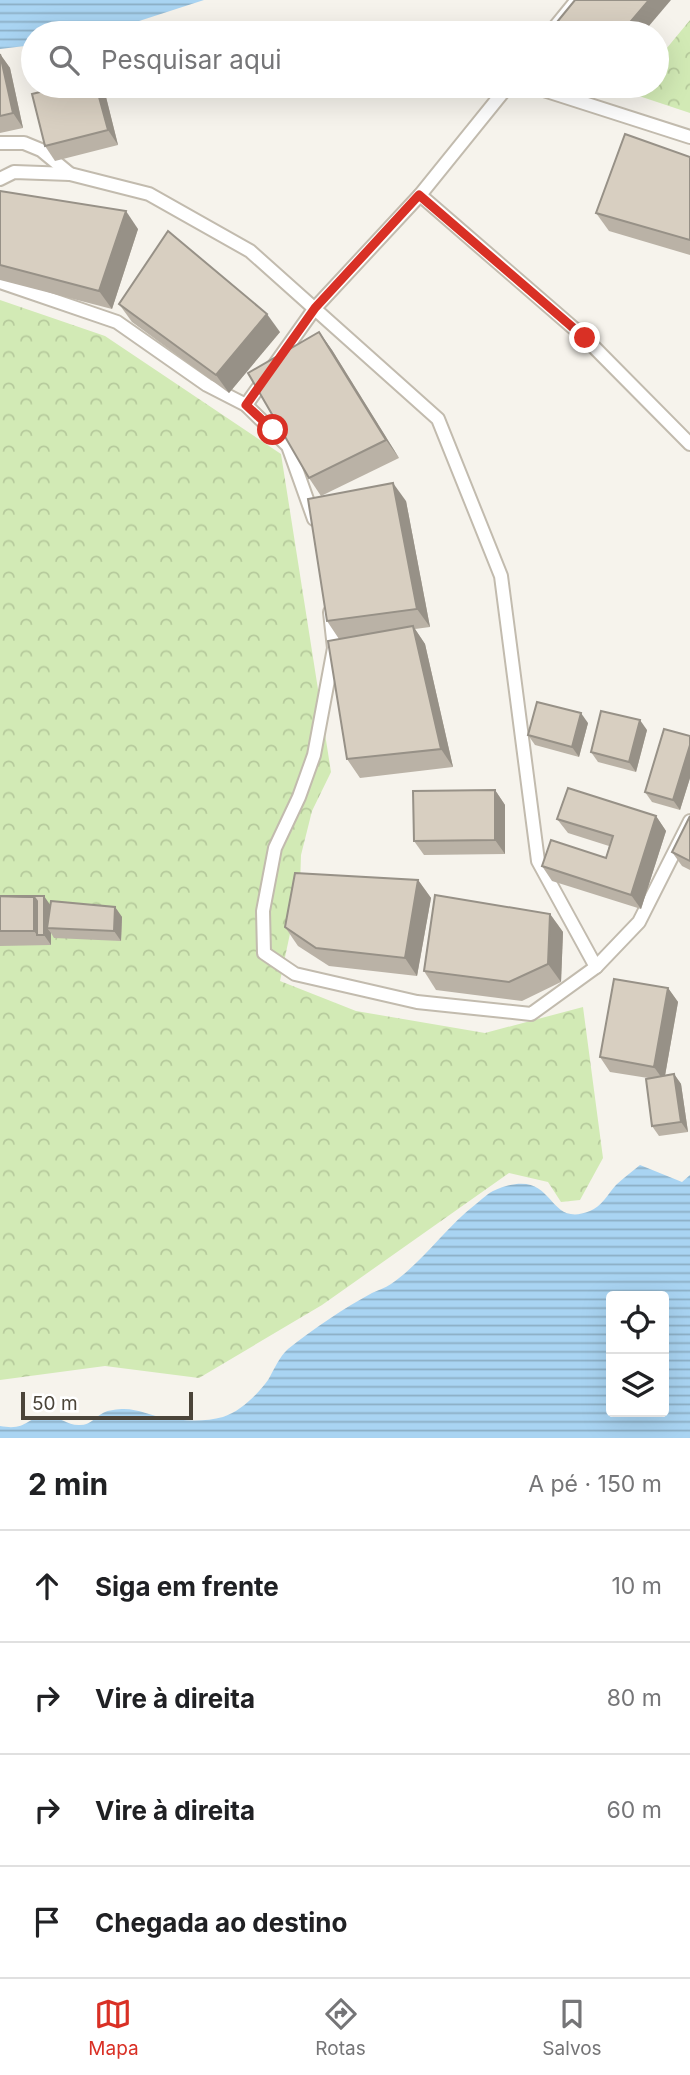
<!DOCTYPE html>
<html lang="pt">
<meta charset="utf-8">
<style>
body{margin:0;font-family:Inter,sans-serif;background:#f6f6f6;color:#202124}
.controls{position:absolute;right:21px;bottom:21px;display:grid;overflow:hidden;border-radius:7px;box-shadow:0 7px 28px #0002}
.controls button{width:63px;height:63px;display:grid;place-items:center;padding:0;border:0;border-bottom:2px solid #e0e0e0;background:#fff;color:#202124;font:35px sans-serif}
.scale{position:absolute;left:21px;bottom:18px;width:172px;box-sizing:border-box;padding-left:7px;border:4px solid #4b4439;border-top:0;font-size:19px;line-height:24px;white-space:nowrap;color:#4b4439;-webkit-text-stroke:5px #fff;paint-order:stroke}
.stop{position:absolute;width:21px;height:21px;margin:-16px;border:5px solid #d93025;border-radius:50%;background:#fff}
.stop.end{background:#d93025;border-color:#fff;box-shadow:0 2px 7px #0008}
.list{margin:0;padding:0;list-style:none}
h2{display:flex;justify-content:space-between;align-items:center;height:91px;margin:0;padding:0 28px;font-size:30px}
h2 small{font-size:23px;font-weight:400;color:#757577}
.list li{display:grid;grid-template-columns:46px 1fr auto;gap:21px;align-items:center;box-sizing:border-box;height:112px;padding:0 28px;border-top:2px solid #e0e0e0}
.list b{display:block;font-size:26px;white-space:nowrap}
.list em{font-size:23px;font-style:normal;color:#757577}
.icon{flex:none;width:38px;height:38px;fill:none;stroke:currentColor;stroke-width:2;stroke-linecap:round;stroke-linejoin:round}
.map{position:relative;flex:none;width:690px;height:1438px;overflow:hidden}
.search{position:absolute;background:#fff;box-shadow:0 7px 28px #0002;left:21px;right:21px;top:21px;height:77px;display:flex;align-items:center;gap:18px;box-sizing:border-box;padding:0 24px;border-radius:38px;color:#757577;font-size:26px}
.sheet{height:539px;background:#fff}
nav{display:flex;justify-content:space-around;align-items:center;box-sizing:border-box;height:98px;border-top:2px solid #e0e0e0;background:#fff;font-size:19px;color:#757577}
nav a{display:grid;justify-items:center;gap:4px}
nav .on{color:#d93025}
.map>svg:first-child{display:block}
.forest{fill:url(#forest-crowns)}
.water{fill:url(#water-rules);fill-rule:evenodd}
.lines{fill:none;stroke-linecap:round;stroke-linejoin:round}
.service-casing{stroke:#c2bbae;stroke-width:16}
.service{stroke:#fff;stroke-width:12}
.wall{fill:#bab2a6}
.shaded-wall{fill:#979187}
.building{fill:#d8cfc1;stroke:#979187;stroke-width:2}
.route{stroke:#d93025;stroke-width:9}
</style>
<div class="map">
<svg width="690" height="1438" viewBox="0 0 690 1438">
<defs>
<pattern id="forest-crowns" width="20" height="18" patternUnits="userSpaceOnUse" patternTransform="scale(1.75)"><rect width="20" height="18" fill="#d2eab5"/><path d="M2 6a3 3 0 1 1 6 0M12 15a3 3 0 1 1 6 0" fill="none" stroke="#b6ca9c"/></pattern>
<pattern id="water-rules" width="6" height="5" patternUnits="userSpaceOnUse" patternTransform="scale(1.75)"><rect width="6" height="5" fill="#a9d4f2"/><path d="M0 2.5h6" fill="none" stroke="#8caec5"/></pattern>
</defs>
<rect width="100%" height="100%" fill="#f6f3ec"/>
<g class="forest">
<path d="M 690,20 L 690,113 L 630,93 L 636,86 L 657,86 L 657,60 Z"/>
<path d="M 0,300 L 105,336 L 281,454 L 331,772 L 312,811 L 301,855 L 300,886 L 280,981 L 356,1011 L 485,1033 L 583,1007 L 603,1158 L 580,1200 L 561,1202 L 548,1182 L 509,1173 L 322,1305 L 199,1378 L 105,1366 L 0,1380 Z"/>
</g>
<g class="water">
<path d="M 0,0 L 204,0 L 102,33 L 33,33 L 33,45 L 0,49 Z"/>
<path d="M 640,1165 L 682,1182 L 690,1175 L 690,1438 L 0,1438 L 0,1426 C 27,1431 25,1418 45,1416 C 58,1415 68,1426 80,1425 C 91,1425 95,1417 103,1413 C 108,1410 118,1409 124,1409 C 139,1409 151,1416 165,1418 C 184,1421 205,1422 223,1417 C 240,1412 258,1394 268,1380 C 274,1370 279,1357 288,1349 C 313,1329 344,1308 372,1293 C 378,1290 385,1288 391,1284 C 423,1262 445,1228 476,1204 C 481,1200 487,1194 493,1191 C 558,1162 543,1230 590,1211 C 601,1207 608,1194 616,1185 C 623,1178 632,1172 640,1165 ZM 611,1296 L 664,1296 L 664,1412 L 611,1412 Z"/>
</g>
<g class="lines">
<defs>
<g id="service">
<path d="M 550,33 L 577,0"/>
<path d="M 531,86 L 690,137"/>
<path d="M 0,143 L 24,143 L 41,150 L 70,174 L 149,194 L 250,251 L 438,419 L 501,576 L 538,861 L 596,967"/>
<path d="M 0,179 L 14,172 L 70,174"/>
<path d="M 420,195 L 585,338 L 690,444"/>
<path d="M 0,282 L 117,322 L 207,385 L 246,405 L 288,446 L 314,519"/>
<path d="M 246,405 L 315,308 L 420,195 L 508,86"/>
<path d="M 330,612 L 334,648 L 314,755 L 299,797 L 275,848 L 263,911 L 264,953 L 295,974 L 417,1002 L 531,1014 L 596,967 L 639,922 L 690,821"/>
</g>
</defs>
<use href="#service" class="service-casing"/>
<use href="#service" class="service"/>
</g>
<g class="wall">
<path d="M 0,54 L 10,68 L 23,128 L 0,133 Z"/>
<path d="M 64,86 L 100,86 L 105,93 L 118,145 L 55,161 L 45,146 L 45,91 Z"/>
<path d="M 690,157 L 690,255 L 609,231 L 596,213 Z"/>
<path d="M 0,191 L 138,229 L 112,309 L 0,280 Z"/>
<path d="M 119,304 L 280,332 L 229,393 L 132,322 Z"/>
<path d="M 319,332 L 332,350 L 399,458 L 321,496 L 309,478 Z"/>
<path d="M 406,501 L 430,627 L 415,629 L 425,644 L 453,767 L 360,778 L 347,759 L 339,639 L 327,621 Z"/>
<path d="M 588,723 L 579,757 L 535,745 L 528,735 Z"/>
<path d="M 647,730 L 636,772 L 598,762 L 591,752 Z"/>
<path d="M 690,736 L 690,778 L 680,810 L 652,802 L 645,792 Z"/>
<path d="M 495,790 L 505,805 L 505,854 L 424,855 L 414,841 Z"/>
<path d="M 656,816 L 666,831 L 641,909 L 552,881 L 542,866 L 606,858 L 609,846 L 568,833 L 557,819 Z"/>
<path d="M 690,816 L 690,870 L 682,866 L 672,852 Z"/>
<path d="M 418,880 L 431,898 L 417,976 L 329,966 L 298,946 L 285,927 Z"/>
<path d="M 0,896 L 50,906 L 115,907 L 122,917 L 121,941 L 54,938 L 51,933 L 51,945 L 0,946 Z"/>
<path d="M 550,914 L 563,932 L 561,982 L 522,1001 L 436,990 L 424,971 Z"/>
<path d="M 668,988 L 678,1002 L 665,1076 L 674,1074 L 681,1084 L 688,1132 L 659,1136 L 652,1126 L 648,1078 L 610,1072 L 600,1057 Z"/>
</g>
<g class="shaded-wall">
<path d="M 649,0 L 671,0 L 643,33 L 621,33 Z"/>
<path d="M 0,54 L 10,68 L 23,128 L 13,113 Z"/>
<path d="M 96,86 L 100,86 L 105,93 L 118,145 L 108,130 Z"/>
<path d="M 126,211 L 138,229 L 112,309 L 99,291 Z"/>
<path d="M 267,314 L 280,332 L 229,393 L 216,375 Z"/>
<path d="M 319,332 L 332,350 L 399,458 L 386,440 Z"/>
<path d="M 393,483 L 406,501 L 430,627 L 417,609 Z"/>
<path d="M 413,626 L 425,644 L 453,767 L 441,749 Z"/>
<path d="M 581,713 L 588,723 L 579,757 L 572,747 Z"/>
<path d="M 640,720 L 647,730 L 636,772 L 629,762 Z"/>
<path d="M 690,745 L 690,778 L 680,810 L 673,800 Z"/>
<path d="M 495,790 L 505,805 L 505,854 L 495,840 Z"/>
<path d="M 656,816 L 666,831 L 641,909 L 631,895 Z"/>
<path d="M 418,880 L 431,898 L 417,976 L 405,958 Z"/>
<path d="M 44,896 L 51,906 L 47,928 L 51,933 L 51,945 L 44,935 L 37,935 L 34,931 L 34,897 Z"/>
<path d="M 115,907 L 122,917 L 121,941 L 114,931 Z"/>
<path d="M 550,914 L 563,932 L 561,982 L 548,964 Z"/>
<path d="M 668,988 L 678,1002 L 664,1081 L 654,1067 Z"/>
<path d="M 674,1074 L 681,1084 L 688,1132 L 681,1122 Z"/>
</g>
<g class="building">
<path d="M 575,0 L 649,0 L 621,33 L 560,33 L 553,27 Z"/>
<path d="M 0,54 L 13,113 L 0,116 Z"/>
<path d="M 49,86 L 61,86 L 45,91 L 44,88 Z"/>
<path d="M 64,86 L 96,86 L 108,130 L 45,146 L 32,94 Z"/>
<path d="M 625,134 L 690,157 L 690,240 L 596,213 Z"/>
<path d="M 0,191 L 126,211 L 99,291 L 0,265 Z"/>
<path d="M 168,231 L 267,314 L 216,375 L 119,304 Z"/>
<path d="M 319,332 L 386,440 L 309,478 L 248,373 Z"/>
<path d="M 393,483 L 417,609 L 327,621 L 308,499 Z"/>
<path d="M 413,626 L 441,749 L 347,759 L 328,641 Z"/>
<path d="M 537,702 L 581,713 L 572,747 L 528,735 Z"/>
<path d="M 601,711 L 640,720 L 629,762 L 591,752 Z"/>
<path d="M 664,729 L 690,736 L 690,745 L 673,800 L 645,792 Z"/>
<path d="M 568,788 L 656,816 L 631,895 L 542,866 L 551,840 L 606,858 L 613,836 L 557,819 Z"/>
<path d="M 495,790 L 495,840 L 414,841 L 413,791 Z"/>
<path d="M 690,816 L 690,861 L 672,852 Z"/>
<path d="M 295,873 L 418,880 L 405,958 L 316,948 L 285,927 Z"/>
<path d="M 435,895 L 550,914 L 548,964 L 509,982 L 424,971 Z"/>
<path d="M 0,896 L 34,897 L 34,931 L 0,931 Z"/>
<path d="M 0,896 L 44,896 L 44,935 L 37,935 L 37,901 L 34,897 Z"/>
<path d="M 51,901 L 115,907 L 114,931 L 47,928 Z"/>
<path d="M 614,979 L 668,988 L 654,1067 L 600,1057 Z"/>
<path d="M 674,1074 L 681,1122 L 652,1126 L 646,1079 Z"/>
</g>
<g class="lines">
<path class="route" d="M 273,430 L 246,405 L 315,308 L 419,195 L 585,338"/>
</g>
</svg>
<div class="controls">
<button><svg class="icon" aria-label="locate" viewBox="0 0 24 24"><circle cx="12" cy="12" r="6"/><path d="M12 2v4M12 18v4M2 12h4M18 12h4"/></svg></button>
<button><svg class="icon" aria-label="layers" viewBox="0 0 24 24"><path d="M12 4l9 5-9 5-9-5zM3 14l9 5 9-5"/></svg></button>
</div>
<div class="scale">50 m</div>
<div class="stop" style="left:273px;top:430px"></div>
<div class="stop end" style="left:585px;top:338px"></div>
<div class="search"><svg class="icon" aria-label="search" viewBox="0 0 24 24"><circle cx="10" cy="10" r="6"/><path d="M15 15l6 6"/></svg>Pesquisar aqui</div>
</div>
<section class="sheet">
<h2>2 min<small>A pé · 150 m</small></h2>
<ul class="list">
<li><svg class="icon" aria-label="ahead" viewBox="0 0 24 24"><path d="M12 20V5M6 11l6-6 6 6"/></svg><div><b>Siga em frente</b></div><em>10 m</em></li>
<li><svg class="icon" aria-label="right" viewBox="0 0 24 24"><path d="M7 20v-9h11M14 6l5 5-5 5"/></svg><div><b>Vire à direita</b></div><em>80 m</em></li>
<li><svg class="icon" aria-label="right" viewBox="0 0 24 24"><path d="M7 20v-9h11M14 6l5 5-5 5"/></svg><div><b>Vire à direita</b></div><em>60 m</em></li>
<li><svg class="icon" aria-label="arrive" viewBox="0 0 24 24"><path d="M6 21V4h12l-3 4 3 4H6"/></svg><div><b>Chegada ao destino</b></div></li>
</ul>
</section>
<nav>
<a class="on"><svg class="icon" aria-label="map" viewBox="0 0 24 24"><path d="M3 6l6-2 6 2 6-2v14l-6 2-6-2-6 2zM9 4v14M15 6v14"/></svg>Mapa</a>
<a><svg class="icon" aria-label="directions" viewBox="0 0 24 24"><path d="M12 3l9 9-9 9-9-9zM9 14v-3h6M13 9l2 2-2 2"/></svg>Rotas</a>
<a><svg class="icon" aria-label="saved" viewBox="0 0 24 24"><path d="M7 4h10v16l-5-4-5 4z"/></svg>Salvos</a>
</nav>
